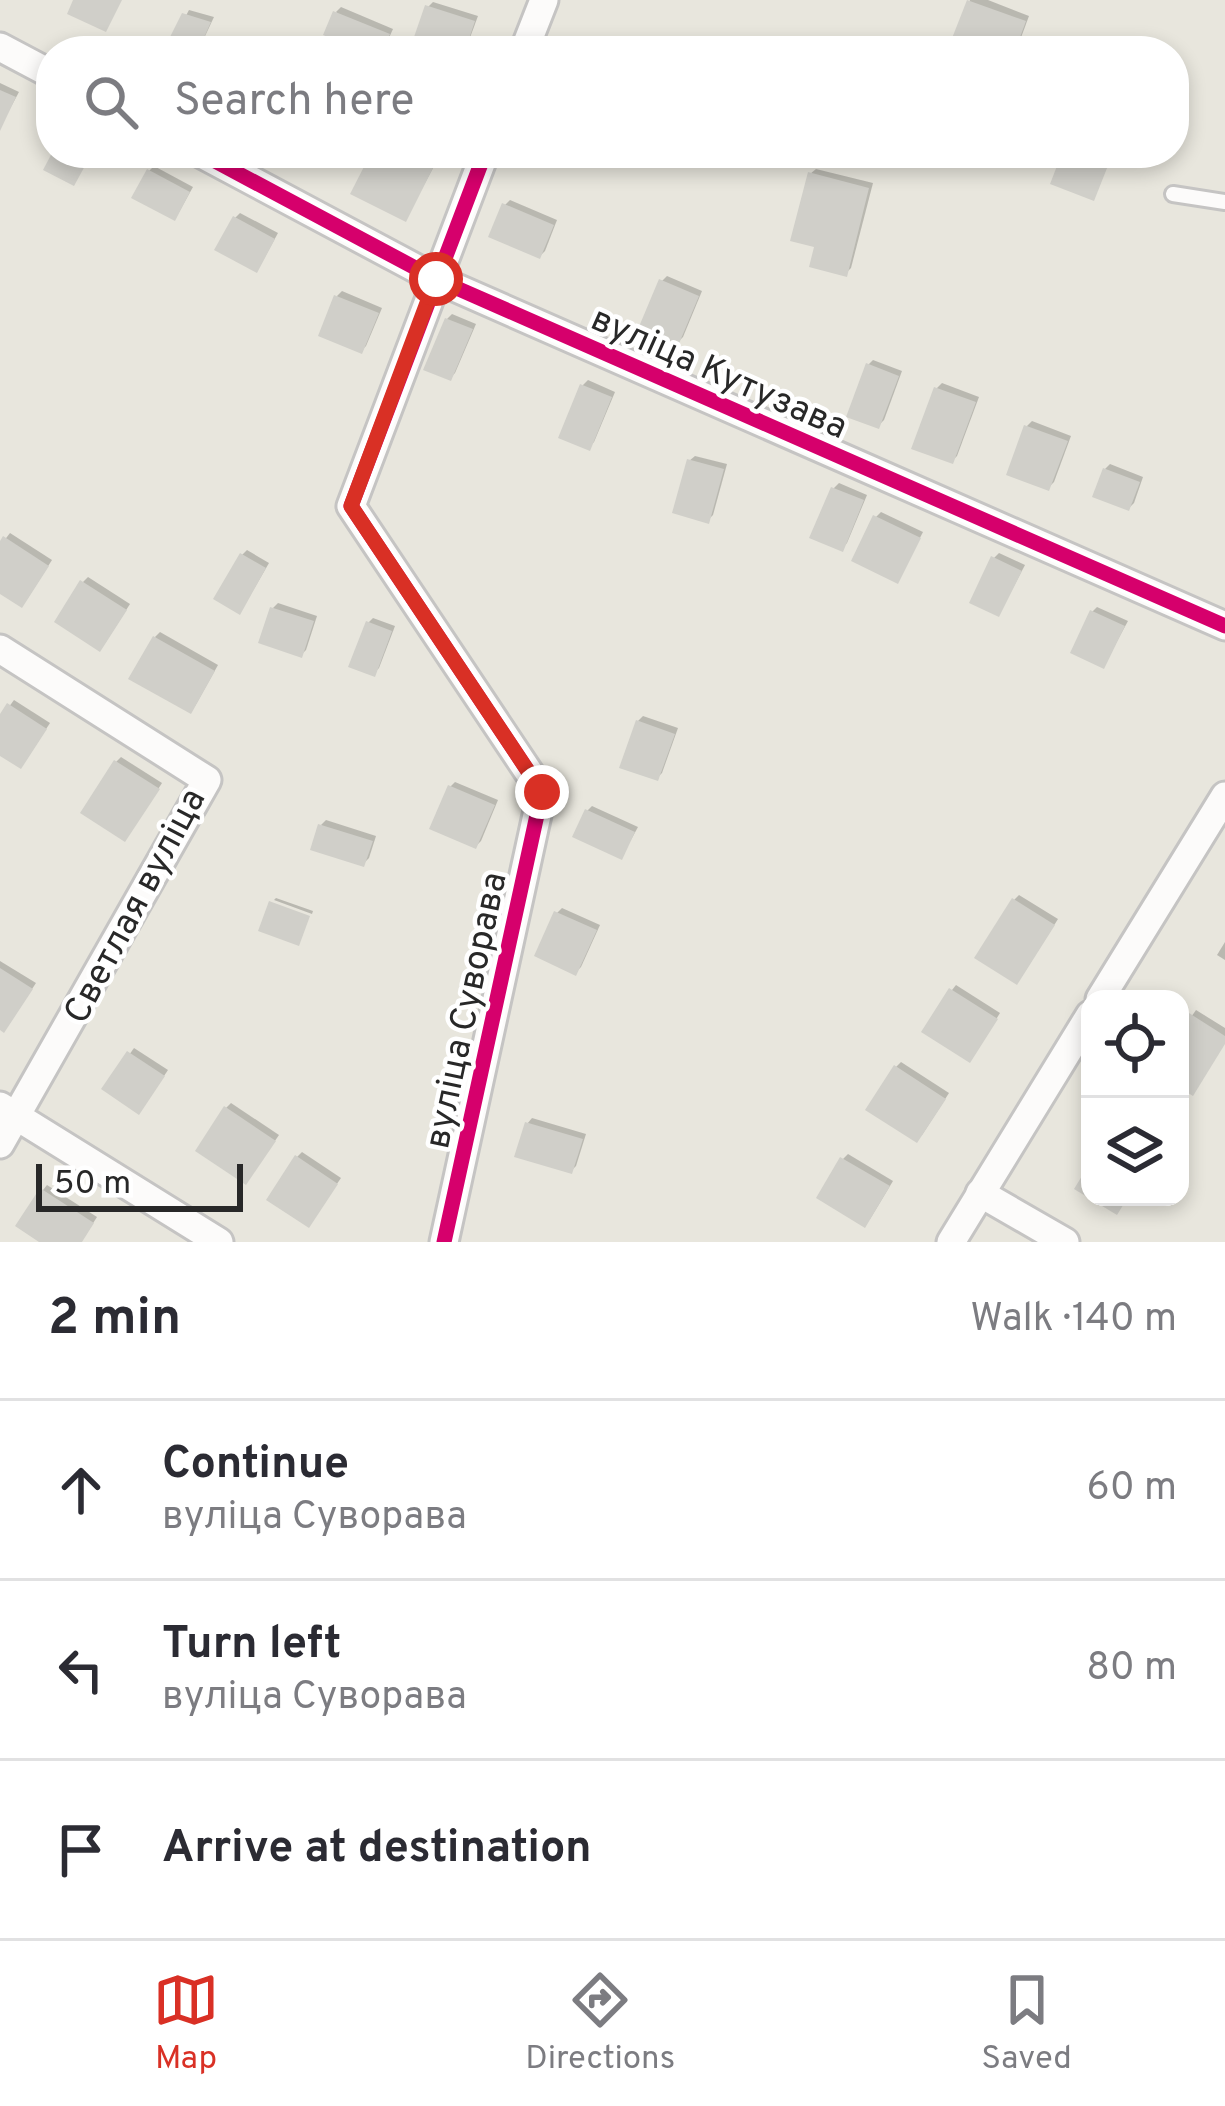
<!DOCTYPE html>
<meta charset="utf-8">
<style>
body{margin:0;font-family:Overpass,sans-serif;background:#f7f7f7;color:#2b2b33}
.controls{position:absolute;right:36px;bottom:36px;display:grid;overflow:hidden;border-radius:24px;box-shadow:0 6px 18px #0003}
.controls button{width:108px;height:108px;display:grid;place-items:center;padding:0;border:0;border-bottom:3px solid #e1e1e2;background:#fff;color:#2b2b33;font:60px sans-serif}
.scale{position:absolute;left:36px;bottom:30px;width:207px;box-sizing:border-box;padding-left:12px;border:6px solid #282828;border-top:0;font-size:33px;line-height:42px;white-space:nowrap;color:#282828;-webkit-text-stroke:9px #fff;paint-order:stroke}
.stop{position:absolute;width:36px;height:36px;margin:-27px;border:9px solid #d93025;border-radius:50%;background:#fff}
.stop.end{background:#d93025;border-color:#fff;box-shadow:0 3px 12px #0008}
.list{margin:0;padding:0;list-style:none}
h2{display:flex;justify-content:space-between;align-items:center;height:156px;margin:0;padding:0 48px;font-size:51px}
h2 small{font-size:39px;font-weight:400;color:#7c7c81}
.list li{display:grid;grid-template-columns:78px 1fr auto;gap:36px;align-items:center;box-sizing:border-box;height:180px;padding:0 48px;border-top:3px solid #e1e1e2}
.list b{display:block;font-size:45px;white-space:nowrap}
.list p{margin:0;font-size:39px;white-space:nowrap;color:#7c7c81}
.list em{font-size:39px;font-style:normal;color:#7c7c81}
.icon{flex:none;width:66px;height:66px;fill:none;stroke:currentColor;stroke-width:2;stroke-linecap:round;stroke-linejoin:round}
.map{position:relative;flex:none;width:1225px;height:1242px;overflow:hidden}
.search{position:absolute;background:#fff;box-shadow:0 6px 18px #0003;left:36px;right:36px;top:36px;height:132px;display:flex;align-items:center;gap:30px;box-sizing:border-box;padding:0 42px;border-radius:48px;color:#7c7c81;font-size:45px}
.sheet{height:696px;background:#fff}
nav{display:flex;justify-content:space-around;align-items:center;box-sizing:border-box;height:168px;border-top:3px solid #e1e1e2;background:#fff;font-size:33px;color:#7c7c81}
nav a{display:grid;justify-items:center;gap:6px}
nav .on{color:#d93025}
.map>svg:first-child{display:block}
.shadow{fill:#0003}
.building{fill:#d0cfc9}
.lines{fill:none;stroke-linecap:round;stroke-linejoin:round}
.lane-casing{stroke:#c5c4c3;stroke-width:20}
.street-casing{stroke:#c5c4c3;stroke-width:33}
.lane{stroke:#fcfbfa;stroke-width:14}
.street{stroke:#fcfbfa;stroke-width:27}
.cycleway-casing{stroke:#fff;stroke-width:22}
.cycleway{stroke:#d6006c;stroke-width:15}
.route{stroke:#d93025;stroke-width:15}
.labels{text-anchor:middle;stroke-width:9;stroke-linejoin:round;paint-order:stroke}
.street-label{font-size:36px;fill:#282828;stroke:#fff}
</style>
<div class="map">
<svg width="1225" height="1242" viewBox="0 0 1225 1242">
<rect width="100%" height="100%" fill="#e8e6dd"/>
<g class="shadow">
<path d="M 970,0 L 988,0 L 1029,16 L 1016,51 L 950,51 Z"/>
<path d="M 433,2 L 478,16 L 465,51 L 455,51 L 428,7 Z"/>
<path d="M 341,7 L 393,29 L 383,51 L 370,51 L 336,12 Z"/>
<path d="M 189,10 L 214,17 L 198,51 L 167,51 Z"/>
<path d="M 572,41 L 594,51 L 565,51 Z"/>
<path d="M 0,83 L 19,92 L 0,127 Z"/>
<path d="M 374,153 L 432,153 L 439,157 L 406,218 Z"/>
<path d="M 154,166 L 193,187 L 179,212 L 149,171 Z"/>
<path d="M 816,169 L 873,183 L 851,268 L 846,273 L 818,245 L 810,174 Z"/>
<path d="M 510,200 L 557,220 L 545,251 L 540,256 L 505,205 Z"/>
<path d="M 240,213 L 278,233 L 261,264 L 235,218 Z"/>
<path d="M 667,276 L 702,291 L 683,337 L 678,342 L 662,281 Z"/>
<path d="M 342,291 L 382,308 L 366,346 L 361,351 L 337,296 Z"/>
<path d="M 452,314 L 476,324 L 455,373 L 450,378 L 447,319 Z"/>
<path d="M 873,360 L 902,371 L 884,420 L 879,425 L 868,365 Z"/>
<path d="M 588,380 L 615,392 L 594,442 L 589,447 L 583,385 Z"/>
<path d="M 942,383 L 979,397 L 957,456 L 952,461 L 937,388 Z"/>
<path d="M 1032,421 L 1071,436 L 1054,482 L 1049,487 L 1027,426 Z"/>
<path d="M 695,456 L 727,464 L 713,515 L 708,520 L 689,461 Z"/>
<path d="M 1110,464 L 1143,477 L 1134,503 L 1129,508 L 1105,469 Z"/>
<path d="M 839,483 L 867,495 L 847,543 L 842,548 L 834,488 Z"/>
<path d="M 881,512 L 923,532 L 898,580 L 876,517 Z"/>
<path d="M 10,533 L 52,560 L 27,599 L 0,591 L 0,546 Z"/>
<path d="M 247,550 L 269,563 L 244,606 L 242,555 Z"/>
<path d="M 999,553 L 1025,565 L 999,614 L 994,558 Z"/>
<path d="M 88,577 L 130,604 L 105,643 L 83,582 Z"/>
<path d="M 278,603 L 317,616 L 306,650 L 301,655 L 273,608 Z"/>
<path d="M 1097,607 L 1128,621 L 1104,665 L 1092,612 Z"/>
<path d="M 373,618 L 395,626 L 379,668 L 374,673 L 368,623 Z"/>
<path d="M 160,632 L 218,665 L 195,706 L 155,637 Z"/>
<path d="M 14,700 L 50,723 L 26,760 L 0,752 L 0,719 Z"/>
<path d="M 643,716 L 678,728 L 662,773 L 657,778 L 638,721 Z"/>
<path d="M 121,757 L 162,783 L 130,833 L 116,762 Z"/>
<path d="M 455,782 L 498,800 L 481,841 L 476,846 L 450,787 Z"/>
<path d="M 592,806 L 638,827 L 622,856 L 587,811 Z"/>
<path d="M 326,820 L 376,836 L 369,858 L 364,863 L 321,825 Z"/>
<path d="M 1019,895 L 1058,919 L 1022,976 L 1014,900 Z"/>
<path d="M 276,898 L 313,911 L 312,914 L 274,900 Z"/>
<path d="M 562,908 L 600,925 L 581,967 L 576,972 L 557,913 Z"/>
<path d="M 1225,942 L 1225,960 L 1217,955 Z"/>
<path d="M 0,961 L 36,983 L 9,1024 L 0,1027 Z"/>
<path d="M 956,985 L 1000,1013 L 974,1055 L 952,990 Z"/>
<path d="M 1196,1010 L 1225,1028 L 1225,1042 L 1180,1085 L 1180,1033 Z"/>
<path d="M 134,1048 L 168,1070 L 144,1106 L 105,1089 Z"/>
<path d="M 901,1062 L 949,1093 L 922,1135 L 896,1067 Z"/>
<path d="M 231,1103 L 279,1135 L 251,1176 L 226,1108 Z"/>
<path d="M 532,1118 L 586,1134 L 576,1166 L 571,1171 L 527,1124 Z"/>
<path d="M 302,1152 L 341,1178 L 313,1219 L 297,1157 Z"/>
<path d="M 848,1154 L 893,1181 L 870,1219 L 843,1159 Z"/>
<path d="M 47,1185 L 97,1217 L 81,1242 L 44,1242 L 43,1190 Z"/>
</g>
<g class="building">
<path d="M 73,0 L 122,0 L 106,32 L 67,14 Z"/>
<path d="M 967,0 L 1026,21 L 1015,51 L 947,51 Z"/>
<path d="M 425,5 L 475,21 L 465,51 L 445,51 L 413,40 Z"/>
<path d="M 333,11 L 390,34 L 383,51 L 362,51 L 323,35 Z"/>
<path d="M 182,13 L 211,22 L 198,51 L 163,51 Z"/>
<path d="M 0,90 L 16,97 L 0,131 Z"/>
<path d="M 52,153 L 92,153 L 74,186 L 43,170 Z"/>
<path d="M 371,153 L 418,153 L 436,162 L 406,222 L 350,194 Z"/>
<path d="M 1062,153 L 1113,153 L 1094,201 L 1050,184 Z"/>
<path d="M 147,169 L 190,192 L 175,221 L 131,198 Z"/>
<path d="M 808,172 L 869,188 L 847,277 L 809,267 L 814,247 L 790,241 Z"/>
<path d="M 502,203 L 554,225 L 540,259 L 488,237 Z"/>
<path d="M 233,216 L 275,239 L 257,273 L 214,250 Z"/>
<path d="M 659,279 L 699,296 L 678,346 L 638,329 Z"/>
<path d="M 334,295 L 379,313 L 362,354 L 318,336 Z"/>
<path d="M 445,318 L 473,329 L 451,381 L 423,370 Z"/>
<path d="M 866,363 L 899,376 L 879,429 L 846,417 Z"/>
<path d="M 580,384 L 612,397 L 590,451 L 558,438 Z"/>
<path d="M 934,387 L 976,402 L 953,464 L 911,449 Z"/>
<path d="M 1024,425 L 1068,441 L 1049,491 L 1006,475 Z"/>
<path d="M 687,459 L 724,469 L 709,524 L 672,513 Z"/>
<path d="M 1103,468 L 1140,482 L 1129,511 L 1092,497 Z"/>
<path d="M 831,487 L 864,500 L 843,552 L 809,538 Z"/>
<path d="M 873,515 L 921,538 L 898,584 L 851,561 Z"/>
<path d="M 3,536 L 49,566 L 22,608 L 0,594 L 0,541 Z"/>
<path d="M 240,553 L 266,568 L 240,615 L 213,599 Z"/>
<path d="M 991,556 L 1022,571 L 999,617 L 969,603 Z"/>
<path d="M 80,580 L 127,610 L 100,652 L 54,622 Z"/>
<path d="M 270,607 L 314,621 L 302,658 L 258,643 Z"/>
<path d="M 1090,610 L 1125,626 L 1104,669 L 1070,653 Z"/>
<path d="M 366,621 L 392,631 L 375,677 L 348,667 Z"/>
<path d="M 153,636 L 215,671 L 191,714 L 128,679 Z"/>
<path d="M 7,703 L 47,729 L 21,769 L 0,756 L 0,714 Z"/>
<path d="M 636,720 L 675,734 L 658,781 L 619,768 Z"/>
<path d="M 114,760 L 160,789 L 125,842 L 80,813 Z"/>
<path d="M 448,785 L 495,805 L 476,849 L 429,829 Z"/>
<path d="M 585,809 L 635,832 L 622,860 L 572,837 Z"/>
<path d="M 318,824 L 373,841 L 364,867 L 310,850 Z"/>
<path d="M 1012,898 L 1055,925 L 1017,985 L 974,958 Z"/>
<path d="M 269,901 L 310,916 L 299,946 L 258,931 Z"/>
<path d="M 554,911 L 597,930 L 576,976 L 534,956 Z"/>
<path d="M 0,968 L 33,989 L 4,1033 L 0,1030 Z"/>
<path d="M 949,988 L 998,1019 L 970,1063 L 921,1032 Z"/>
<path d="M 1189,1013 L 1225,1036 L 1225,1044 L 1193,1096 L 1180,1088 L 1180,1028 Z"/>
<path d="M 127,1051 L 165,1076 L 139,1115 L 101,1089 Z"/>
<path d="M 894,1065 L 946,1099 L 917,1143 L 865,1110 Z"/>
<path d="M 224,1106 L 276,1141 L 246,1185 L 195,1151 Z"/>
<path d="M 525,1122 L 583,1139 L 572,1174 L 514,1157 Z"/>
<path d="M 295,1155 L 338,1184 L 309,1228 L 266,1200 Z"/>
<path d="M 840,1157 L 890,1186 L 865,1228 L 816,1198 Z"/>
<path d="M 1090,1163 L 1090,1197 L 1128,1197 L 1117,1215 L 1074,1189 Z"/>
<path d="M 40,1188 L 94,1223 L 82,1242 L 39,1242 L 15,1226 Z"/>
</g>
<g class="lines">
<defs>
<path id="lane" d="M 1173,194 L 1225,202"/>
<g id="street">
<path d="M 0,47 L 51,74"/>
<path d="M 524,51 L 544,0"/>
<path d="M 200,153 L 436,279 L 1225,626"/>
<path d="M 0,649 L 207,780 L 0,1144"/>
<path d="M 1100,999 L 1225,796"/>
<path d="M 0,1106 L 219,1242"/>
<path d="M 980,1193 L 1065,1242"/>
<path d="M 444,1242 L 542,792 L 351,506 L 485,153"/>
<path d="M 951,1242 L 1090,1015"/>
</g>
</defs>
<use href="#lane" class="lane-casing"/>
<use href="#street" class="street-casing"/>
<use href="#lane" class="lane"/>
<use href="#street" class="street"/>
<defs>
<g id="cycleway">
<path d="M 200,153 L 436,279 L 1225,626"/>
<path d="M 444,1242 L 542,792 L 351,506 L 485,153"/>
</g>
</defs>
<use href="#cycleway" class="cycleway-casing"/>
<use href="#cycleway" class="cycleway"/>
</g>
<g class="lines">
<path class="route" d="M 436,279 L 351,506 L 542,792"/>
</g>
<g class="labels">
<g class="street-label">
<text transform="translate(720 371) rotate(24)" y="13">вуліца Кутузава</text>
<text transform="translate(133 905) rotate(-62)" y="13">Светлая вуліца</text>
<text transform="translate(464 1010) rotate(-78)" y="13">вуліца Суворава</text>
</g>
</g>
</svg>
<div class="controls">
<button><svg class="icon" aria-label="locate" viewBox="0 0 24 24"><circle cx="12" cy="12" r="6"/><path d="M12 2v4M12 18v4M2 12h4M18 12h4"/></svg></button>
<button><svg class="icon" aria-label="layers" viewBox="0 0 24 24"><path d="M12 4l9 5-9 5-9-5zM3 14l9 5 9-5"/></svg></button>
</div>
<div class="scale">50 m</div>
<div class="stop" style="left:436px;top:279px"></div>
<div class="stop end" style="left:542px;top:792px"></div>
<div class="search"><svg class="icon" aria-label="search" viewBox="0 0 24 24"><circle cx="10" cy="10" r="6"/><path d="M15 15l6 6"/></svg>Search here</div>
</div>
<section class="sheet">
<h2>2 min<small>Walk · 140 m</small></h2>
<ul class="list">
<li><svg class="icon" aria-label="ahead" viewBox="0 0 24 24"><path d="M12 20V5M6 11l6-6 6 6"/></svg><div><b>Continue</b><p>вуліца Суворава</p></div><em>60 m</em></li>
<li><svg class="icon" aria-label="left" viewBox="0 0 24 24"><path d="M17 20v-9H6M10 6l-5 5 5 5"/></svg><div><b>Turn left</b><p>вуліца Суворава</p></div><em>80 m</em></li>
<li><svg class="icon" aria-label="arrive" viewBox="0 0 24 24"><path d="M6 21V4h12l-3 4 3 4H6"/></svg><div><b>Arrive at destination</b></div></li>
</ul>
</section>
<nav>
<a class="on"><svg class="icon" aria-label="map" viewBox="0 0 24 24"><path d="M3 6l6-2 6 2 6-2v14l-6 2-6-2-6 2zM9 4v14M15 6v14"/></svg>Map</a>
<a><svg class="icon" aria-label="directions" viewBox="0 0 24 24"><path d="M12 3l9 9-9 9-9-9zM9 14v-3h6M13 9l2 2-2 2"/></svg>Directions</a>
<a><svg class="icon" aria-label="saved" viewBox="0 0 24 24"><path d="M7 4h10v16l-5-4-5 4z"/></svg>Saved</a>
</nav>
